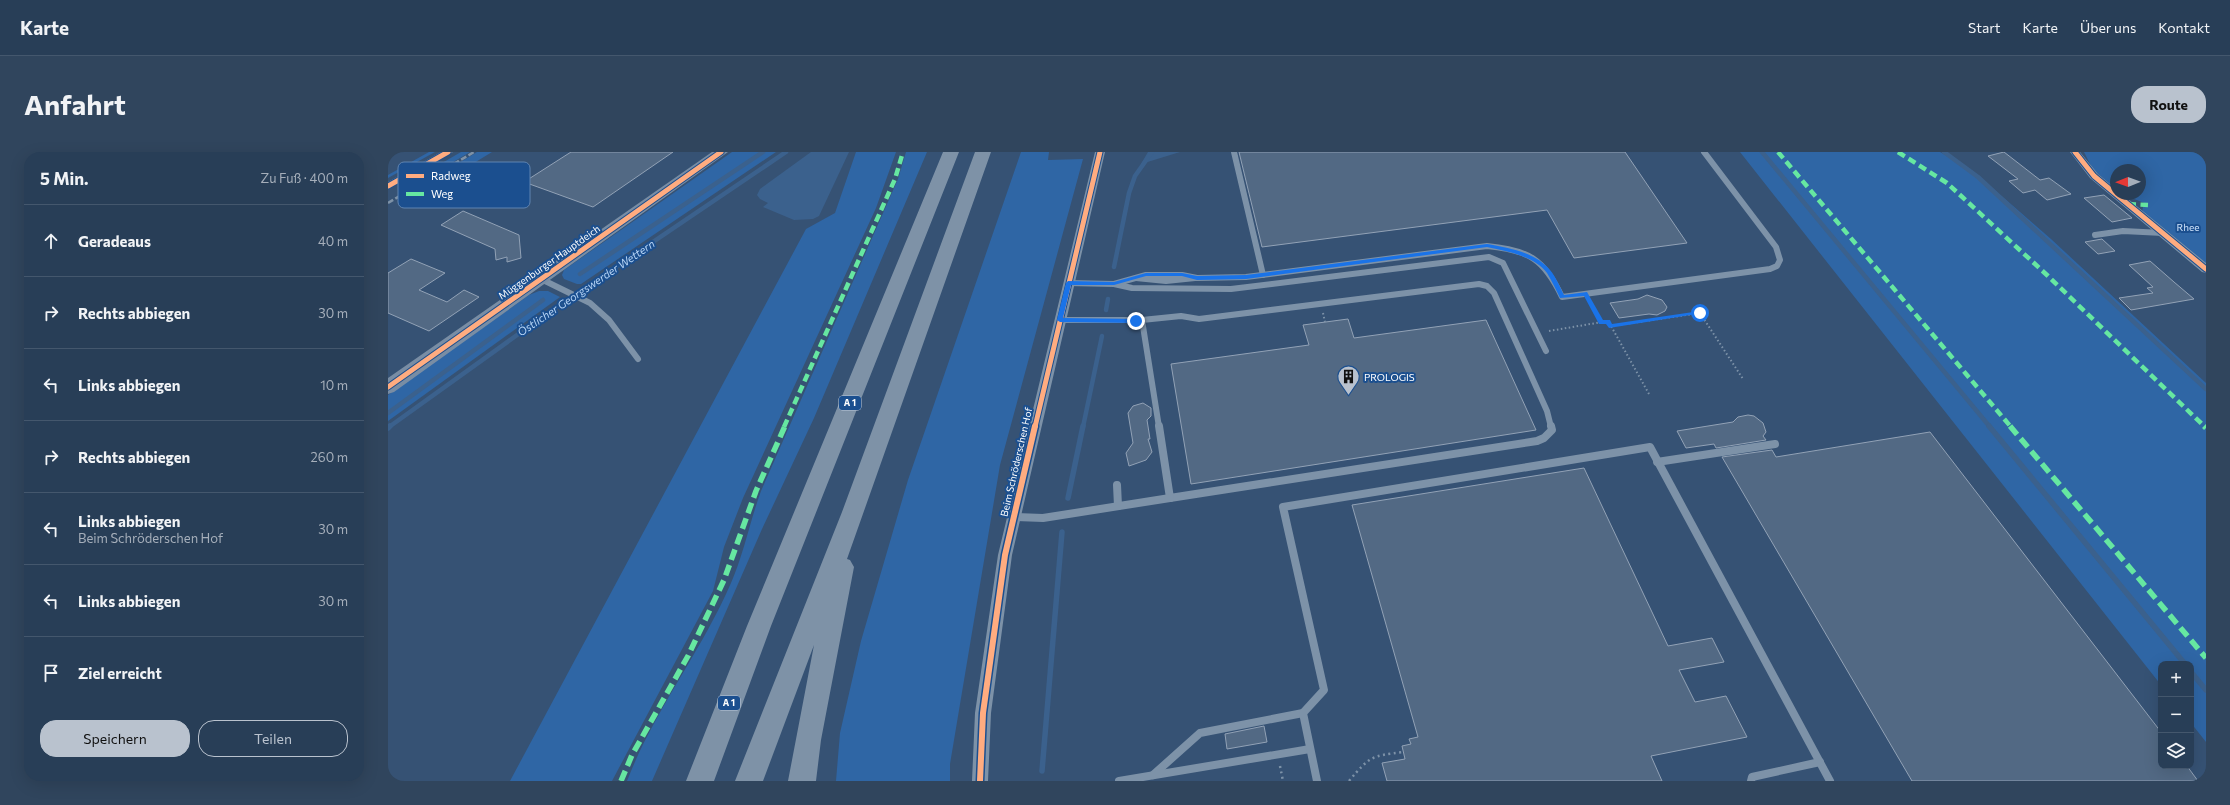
<!DOCTYPE html>
<html lang="de">
<meta charset="utf-8">
<style>
body{margin:0;font-family:Commissioner,sans-serif;background:#30455d;color:#f1f3f6}
.controls{position:absolute;right:12px;bottom:12px;display:grid;overflow:hidden;border-radius:8px;box-shadow:0 4px 16px #0002}
.controls button{width:36px;height:36px;display:grid;place-items:center;padding:0;border:0;border-bottom:1px solid #44576d;background:#283e57;color:#f1f3f6;font:20px sans-serif}
.compass{position:absolute;left:1722px;top:12px;width:36px;height:36px;border-radius:50%;background:#283e57;box-shadow:0 4px 16px #0002;rotate:269deg}
.stop{position:absolute;width:12px;height:12px;margin:-9px;border:3px solid #1a73e8;border-radius:50%;background:#fff}
.stop.end{background:#1a73e8;border-color:#fff;box-shadow:0 1px 4px #0008}
.list{margin:0;padding:0;list-style:none}
h2{display:flex;justify-content:space-between;align-items:center;height:52px;margin:0;padding:0 16px;font-size:17px}
h2 small{font-size:13px;font-weight:400;color:#a5aeba}
.list li{display:grid;grid-template-columns:26px 1fr auto;gap:12px;align-items:center;box-sizing:border-box;height:72px;padding:0 16px;border-top:1px solid #44576d}
.list b{display:block;font-size:15px;white-space:nowrap}
.list p{margin:0;font-size:13px;white-space:nowrap;color:#a5aeba}
.list em{font-size:13px;font-style:normal;color:#a5aeba}
.actions{display:flex;gap:8px;padding:12px 16px}
.actions a{flex:1;padding:9px 0;border:1px solid #b9c2ce;border-radius:16px;text-align:center;font-size:14px;color:#b9c2ce}
.actions .main{background:#b9c2ce;color:#111}
.icon{flex:none;width:22px;height:22px;fill:none;stroke:currentColor;stroke-width:2;stroke-linecap:round;stroke-linejoin:round}
.map{position:relative;flex:none;width:1818px;height:629px;overflow:hidden;border-radius:16px}
header{display:flex;align-items:center;gap:24px;box-sizing:border-box;height:56px;padding:0 20px;background:#283e57;border-bottom:1px solid #44576d}
header strong{font-size:19px}
nav{display:flex;gap:22px;margin-inline-start:auto;font-size:14px}
.intro{display:flex;align-items:center;justify-content:space-between;box-sizing:border-box;height:96px;padding:0 24px}
h1{margin:0;font-size:28px}
.button{padding:10px 18px;border-radius:16px;background:#b9c2ce;color:#111;font-size:14px;font-weight:700}
main{display:flex;gap:24px;padding:0 24px}
aside{flex:1;background:#283e57;border-radius:16px;box-shadow:0 4px 16px #0002}
.map>svg:first-child{display:block}
.green{fill:#2f66a5}
.water{fill:#3b618d}
.lines{fill:none;stroke-linecap:round;stroke-linejoin:round}
.stream-far1{stroke:#3b618d;stroke-width:4.5}
.stream{stroke:#3b618d;stroke-width:5.5}
.building{fill:#526984;stroke:#92a2b6}
.path-far1{stroke:#7d92a8;stroke-width:2;stroke-dasharray:1.5 2.5;stroke-linecap:butt}
.path{stroke:#7d92a8;stroke-width:2.5;stroke-dasharray:2 3.5;stroke-linecap:butt}
.lane-far1{stroke:#7d92a8;stroke-width:6}
.lane{stroke:#7d92a8;stroke-width:8}
.street{fill:#7d92a8;fill-rule:evenodd}
.secondary{fill:#798da4;fill-rule:evenodd}
.highway{fill:#7e92a7;fill-rule:evenodd}
.rail{stroke:#7e92a7;stroke-width:2.5;stroke-dasharray:6 2.5;stroke-linecap:butt}
.quiet-far1{stroke:#66e7a1;stroke-width:4.5;stroke-dasharray:8 4.5;stroke-linecap:butt}
.quiet{stroke:#66e7a1;stroke-width:5.5;stroke-dasharray:11 5.5;stroke-linecap:butt}
.cycleway-far1-casing{stroke:#1b4f8f;stroke-width:7}
.cycleway-casing{stroke:#1b4f8f;stroke-width:9}
.cycleway-far1{stroke:#ffac80;stroke-width:5}
.cycleway{stroke:#ffac80;stroke-width:6}
.route{fill:#1a73e8}
.labels{text-anchor:middle;stroke-width:4;stroke-linejoin:round;paint-order:stroke}
.shield{fill:#1b4f8f;stroke:#bbcadd;stroke-width:1}
.shield-label{font-size:9px;font-weight:bold;fill:#fff}
.park-label{font-size:10px;fill:#cfe3fa;stroke:#1b4f8f}
.street-label{font-size:10px;fill:#fff;stroke:#1b4f8f}
.poi-label{font-size:10px;fill:#fff;stroke:#1b4f8f;text-anchor:start}
.water-label{font-size:11px;font-style:italic;fill:#b5d3f5;stroke:#1b4f8f}
.key{fill:#1b4f8f;stroke:#5f84b1;stroke-width:1}
.key-label{font-size:11px;fill:#fff}
</style>
<header>
<strong>Karte</strong>
<nav><a>Start</a><a>Karte</a><a>Über uns</a><a>Kontakt</a></nav>
</header>
<div class="intro"><h1>Anfahrt</h1><a class="button">Route</a></div>
<main>
<aside>
<h2>5 Min.<small>Zu Fuß · 400 m</small></h2>
<ul class="list">
<li><svg class="icon" aria-label="ahead" viewBox="0 0 24 24"><path d="M12 20V5M6 11l6-6 6 6"/></svg><div><b>Geradeaus</b></div><em>40 m</em></li>
<li><svg class="icon" aria-label="right" viewBox="0 0 24 24"><path d="M7 20v-9h11M14 6l5 5-5 5"/></svg><div><b>Rechts abbiegen</b></div><em>30 m</em></li>
<li><svg class="icon" aria-label="left" viewBox="0 0 24 24"><path d="M17 20v-9H6M10 6l-5 5 5 5"/></svg><div><b>Links abbiegen</b></div><em>10 m</em></li>
<li><svg class="icon" aria-label="right" viewBox="0 0 24 24"><path d="M7 20v-9h11M14 6l5 5-5 5"/></svg><div><b>Rechts abbiegen</b></div><em>260 m</em></li>
<li><svg class="icon" aria-label="left" viewBox="0 0 24 24"><path d="M17 20v-9H6M10 6l-5 5 5 5"/></svg><div><b>Links abbiegen</b><p>Beim Schröderschen Hof</p></div><em>30 m</em></li>
<li><svg class="icon" aria-label="left" viewBox="0 0 24 24"><path d="M17 20v-9H6M10 6l-5 5 5 5"/></svg><div><b>Links abbiegen</b></div><em>30 m</em></li>
<li><svg class="icon" aria-label="arrive" viewBox="0 0 24 24"><path d="M6 21V4h12l-3 4 3 4H6"/></svg><div><b>Ziel erreicht</b></div></li>
</ul>
<div class="actions"><a class="main">Speichern</a><a>Teilen</a></div>
</aside>
<div class="map">
<svg width="1818" height="629" viewBox="0 0 1818 629">
<rect width="100%" height="100%" fill="#365274"/>
<g class="green">
<path d="M 41,0 L 47,0 L 0,26 L 0,23 Z"/>
<path d="M 73,0 L 82,0 L 42,24 L 40,23 L 42,18 Z"/>
<path d="M 89,0 L 104,0 L 55,30 L 46,26 Z"/>
<path d="M 344,0 L 388,0 L 193,132 L 189,132 L 176,127 L 174,123 L 176,118 Z"/>
<path d="M 468,0 L 508,0 L 488,56 L 355,346 L 336,395 L 325,439 L 224,629 L 122,629 L 418,77 L 447,61 Z"/>
<path d="M 518,0 L 539,0 L 426,266 L 374,377 L 264,629 L 239,629 C 266,559 313,500 343,431 C 356,401 362,369 373,339 L 510,27 Z"/>
<path d="M 633,0 L 661,0 L 660,8 L 695,7 L 612,313 L 562,612 L 562,629 L 448,629 L 452,581 L 473,489 L 520,328 Z"/>
<path d="M 1352,0 L 1552,0 L 1585,19 L 1663,87 L 1818,231 L 1818,590 L 1803,571 L 1803,512 L 1773,512 L 1773,533 Z"/>
<path d="M 1696,0 L 1818,0 L 1818,114 L 1754,60 L 1755,55 L 1759,52 L 1733,42 L 1752,42 L 1752,18 L 1728,18 L 1728,39 L 1704,16 Z"/>
<path d="M 151,139 L 160,139 L 172,145 L 0,269 L 0,243 L 141,143 Z"/>
</g>
<g class="water">
<path d="M 423,0 L 461,0 L 431,64 L 425,67 L 406,68 L 375,55 L 380,51 L 372,47 L 369,43 L 372,37 Z"/>
<path d="M 760,0 L 792,0 L 753,12 Z"/>
</g>
<g class="lines">
<g class="stream-far1">
<path d="M 1374,0 L 1602,275"/>
<path d="M 1556,0 L 1590,25 L 1818,237"/>
<path d="M 726,115 L 741,41 L 747,24 L 764,0"/>
<path d="M 192,122 L 375,0"/>
<path d="M 718,158 L 720,147"/>
<path d="M 0,261 L 155,148"/>
<path d="M 1,275 L 157,163 L 398,0"/>
<path d="M 695,275 L 714,184"/>
</g>
<g class="stream">
<path d="M 1601,274 L 1797,512"/>
<path d="M 0,276 L 2,274"/>
<path d="M 680,346 L 695,274"/>
<path d="M 1803,520 L 1818,538"/>
<path d="M 654,619 L 674,380"/>
</g>
</g>
<g class="building">
<path d="M 183,0 L 285,0 L 205,55 L 136,30 Z"/>
<path d="M 851,0 L 1237,0 L 1299,91 L 1186,106 L 1159,58 L 874,95 Z"/>
<path d="M 1616,0 L 1652,28 L 1661,26 L 1683,42 L 1659,48 L 1647,38 L 1635,41 L 1621,29 L 1630,27 L 1600,4 Z"/>
<path d="M 1716,43 L 1744,66 L 1724,70 L 1696,46 Z"/>
<path d="M 75,59 L 131,83 L 133,106 L 119,110 L 119,105 L 108,108 L 107,97 L 53,73 Z"/>
<path d="M 1714,87 L 1727,99 L 1710,102 L 1697,90 Z"/>
<path d="M 23,107 L 57,121 L 31,138 L 59,150 L 76,138 L 91,145 L 41,179 L 0,161 L 0,121 Z"/>
<path d="M 1762,109 L 1786,130 L 1806,147 L 1743,158 L 1731,146 L 1765,141 L 1759,136 L 1765,135 L 1741,113 Z"/>
<path d="M 1259,143 L 1274,148 L 1279,155 L 1277,159 L 1269,163 L 1261,162 L 1231,166 L 1222,151 L 1250,147 Z"/>
<path d="M 960,167 L 966,186 L 1098,168 L 1148,278 L 803,332 L 783,212 L 921,193 L 915,173 Z"/>
<path d="M 755,251 L 763,256 L 763,264 L 759,268 L 762,287 L 760,287 L 764,300 L 758,308 L 741,314 L 738,301 L 745,291 L 740,261 L 745,254 Z"/>
<path d="M 1360,263 L 1366,264 L 1375,271 L 1378,280 L 1375,284 L 1378,288 L 1328,296 L 1326,292 L 1298,296 L 1289,279 L 1345,270 L 1350,265 Z"/>
<path d="M 1542,280 L 1773,580 L 1773,614 L 1799,614 L 1810,629 L 1524,629 L 1334,305 L 1384,298 L 1388,305 Z"/>
<path d="M 1196,316 L 1280,494 L 1324,486 L 1336,510 L 1291,518 L 1307,550 L 1338,544 L 1359,585 L 1263,604 L 1274,629 L 999,629 L 994,611 L 1017,607 L 1014,594 L 1023,592 L 1021,587 L 1030,585 L 964,353 Z"/>
<path d="M 876,574 L 879,590 L 839,597 L 837,582 Z"/>
</g>
<g class="lines">
<g class="path-far1">
<path d="M 1202,151 L 1213,170"/>
<path d="M 935,161 L 937,170"/>
<path d="M 1161,179 L 1220,169 L 1223,174"/>
<path d="M 1261,242 L 1223,174 L 1312,161 L 1355,227"/>
</g>
<g class="path">
<path d="M 892,614 L 895,629"/>
<path d="M 961,629 C 982,604 983,604 1015,600"/>
</g>
<g class="lane-far1">
<path d="M 846,0 L 875,123"/>
<path d="M 1707,83 L 1735,79 L 1775,81"/>
<path d="M 748,126 L 778,129 L 807,126"/>
<path d="M 153,127 L 202,151 L 221,168 L 250,207"/>
<path d="M 680,131 L 726,132 L 744,136 L 843,137 L 1101,105 L 1115,111 L 1158,199"/>
<path d="M 726,132 L 758,123 L 794,123 L 809,126 L 858,125 L 1099,94 C 1141,98 1156,107 1174,145 L 1382,117 L 1389,114 L 1392,108 L 1388,95 L 1316,0"/>
<path d="M 672,168 L 754,168"/>
<path d="M 754,168 L 771,275"/>
<path d="M 754,168 L 793,164 L 811,167 L 1091,132 L 1099,134 L 1106,141 L 1159,259 L 1163,275"/>
</g>
<g class="lane">
<path d="M 771,274 L 782,346 L 1149,289 L 1156,286 L 1164,278 L 1163,274"/>
<path d="M 1269,310 L 1387,292"/>
<path d="M 729,333 L 730,354"/>
<path d="M 625,365 L 655,366 L 782,346"/>
<path d="M 765,623 L 812,581 L 915,561"/>
<path d="M 731,629 L 922,597"/>
<path d="M 929,629 L 915,561 L 936,538 L 895,355 L 1262,295 L 1442,629"/>
<path d="M 1363,629 L 1364,625 L 1432,610"/>
</g>
<g class="street">
<path d="M 53,0 L 65,0 L 0,37 L 0,30 Z"/>
<path d="M 707,0 L 717,0 L 624,403 L 603,561 L 600,629 L 584,629 L 587,561 L 610,403 Z"/>
<path d="M 1682,0 L 1692,0 L 1710,22 L 1728,37 L 1728,42 L 1734,42 L 1818,111 L 1818,121 L 1814,120 L 1702,26 Z"/>
</g>
<path class="secondary" d="M 324,0 L 340,0 L 6,240 L 0,242 L 0,226 Z"/>
<g class="highway">
<path d="M 555,0 L 571,0 L 383,474 L 326,629 L 298,629 L 359,474 Z"/>
<path d="M 587,0 L 603,0 L 459,407 L 462,408 L 466,415 L 433,588 L 428,629 L 400,629 L 426,493 L 375,629 L 347,629 L 454,360 Z"/>
</g>
<path class="rail" d="M 0,51 L 86,0"/>
<g class="quiet-far1">
<path d="M 1390,0 L 1623,275"/>
<path d="M 1510,0 L 1559,31 L 1660,124 L 1817,275"/>
<path d="M 1740,52 L 1760,53"/>
<path d="M 396,275 L 507,27 L 515,0"/>
</g>
<g class="quiet">
<path d="M 1622,274 L 1818,506"/>
<path d="M 1816,274 L 1818,276"/>
<path d="M 233,629 L 244,603 L 300,504 L 336,428 L 368,339 L 397,274"/>
</g>
<defs>
<g id="cycleway-far1">
<path d="M 1687,0 L 1706,24 L 1818,117"/>
<path d="M 0,34 L 60,0"/>
<path d="M 0,235 L 333,0"/>
<path d="M 647,275 L 712,0"/>
</g>
<path id="cycleway" d="M 592,629 L 595,561 L 617,403 L 647,274"/>
</defs>
<use href="#cycleway-far1" class="cycleway-far1-casing"/>
<use href="#cycleway" class="cycleway-casing"/>
<use href="#cycleway-far1" class="cycleway-far1"/>
<use href="#cycleway" class="cycleway"/>
</g>
<path class="route" d="M 1099,92 C 1121,96 1147,100 1162,118 C 1168,125 1172,135 1176,143 L 1199,140 L 1215,168 L 1222,168 L 1224,172 L 1312,159 L 1315,161 L 1221,176 L 1218,172 L 1211,172 L 1196,144 L 1172,146 C 1168,138 1164,129 1159,121 C 1146,104 1119,99 1099,95 L 858,127 L 809,128 L 794,124 L 758,124 L 726,133 L 683,133 L 675,166 L 748,167 L 751,169 L 748,171 L 672,170 L 669,168 L 678,131 L 680,129 L 726,130 L 758,121 L 794,121 L 809,124 L 858,123 Z"/>
<defs>
<symbol id="building-pin" viewBox="-11 -11 22 30"><path d="M0 17L-7.5 6A9.5 9.5 0 1 1 7.5 6Z" fill="#b9c2ce" stroke="#1b4f8f"/><path d="M-4-6H4V6H1V3H-1V6H-4ZM-2.5-4.3h1.7v1.8h-1.7ZM.8-4.3h1.7v1.8H.8ZM-2.5-1h1.7V.8h-1.7ZM.8-1h1.7V.8H.8Z" fill="#111"/></symbol>
</defs>
<g fill-rule="evenodd">
<use href="#building-pin" x="948" y="212" width="25" height="34"/>
</g>
<g class="labels">
<g class="shield">
<rect x="451" y="244" width="22" height="14" rx="3"/>
<rect x="330" y="544" width="22" height="14" rx="3"/>
</g>
<g class="shield-label">
<text x="462" y="254">A 1</text>
<text x="341" y="554">A 1</text>
</g>
<g class="park-label">
<text x="1800" y="79">Rhee</text>
</g>
<g class="street-label">
<text transform="translate(161 110) rotate(-35)" y="4">Müggenburger Hauptdeich</text>
<text transform="translate(628 310) rotate(-77)" y="4">Beim Schröderschen Hof</text>
</g>
<g class="poi-label">
<text x="976" y="229">PROLOGIS</text>
</g>
<g class="water-label">
<text transform="translate(198 136) rotate(-34)" y="4">Östlicher Georgswerder Wettern</text>
</g>
</g>
<rect x="10" y="10" width="132" height="46" rx="6" class="key"/>
<rect x="18" y="22" width="18" height="4" fill="#ffac80"/>
<rect x="18" y="40" width="18" height="4" fill="#66e7a1"/>
<g class="key-label">
<text x="43" y="28">Radweg</text>
<text x="43" y="46">Weg</text>
</g>
</svg>
<div class="controls">
<button>+</button>
<button>−</button>
<button><svg class="icon" aria-label="layers" viewBox="0 0 24 24"><path d="M12 4l9 5-9 5-9-5zM3 14l9 5 9-5"/></svg></button>
</div>
<svg class="compass" viewBox="-18 -18 36 36"><path d="M0-13l5 13h-10z" fill="#e53935"/><path d="M0 13l5-13h-10z" fill="#a5aeba"/></svg>
<div class="stop" style="left:1312px;top:161px"></div>
<div class="stop end" style="left:748px;top:169px"></div>
</div>
</main>
